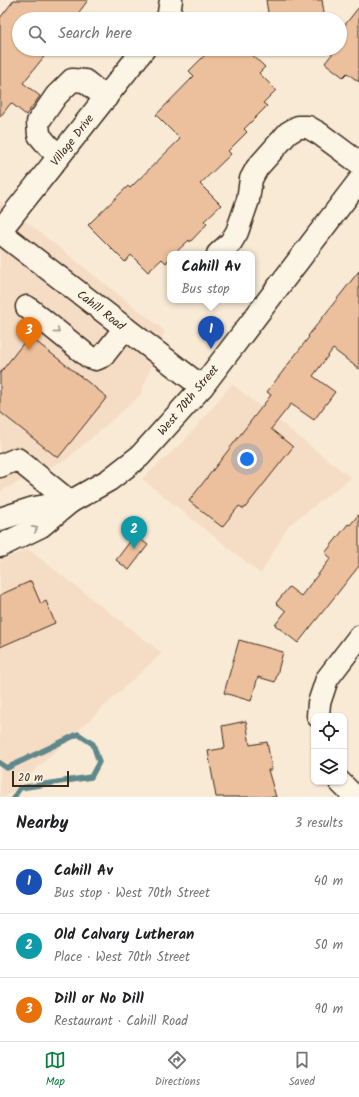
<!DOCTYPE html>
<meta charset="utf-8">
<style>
body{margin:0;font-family:Kalam,sans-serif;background:#f2f2f2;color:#202124}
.controls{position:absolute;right:12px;bottom:12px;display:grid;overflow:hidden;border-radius:8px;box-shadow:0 1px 3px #0004}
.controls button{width:36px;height:36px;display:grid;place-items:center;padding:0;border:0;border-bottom:1px solid #e0e0e0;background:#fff;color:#202124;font:20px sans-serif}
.scale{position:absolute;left:12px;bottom:10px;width:57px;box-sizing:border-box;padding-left:4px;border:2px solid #3b2a1e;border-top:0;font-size:11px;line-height:14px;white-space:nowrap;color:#3b2a1e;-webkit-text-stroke:3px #fcf5e5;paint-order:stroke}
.you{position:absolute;left:247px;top:459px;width:14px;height:14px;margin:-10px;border:3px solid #fff;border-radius:50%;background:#1a73e8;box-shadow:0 0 0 6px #1a73e833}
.badge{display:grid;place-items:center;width:26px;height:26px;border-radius:50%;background:#0b8043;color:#fff;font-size:13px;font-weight:700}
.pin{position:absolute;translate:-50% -33px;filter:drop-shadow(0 1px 2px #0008)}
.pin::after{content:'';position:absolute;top:21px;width:14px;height:12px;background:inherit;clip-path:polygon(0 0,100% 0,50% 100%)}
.popup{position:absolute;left:167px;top:251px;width:88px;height:52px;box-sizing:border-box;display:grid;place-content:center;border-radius:8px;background:#fff;filter:drop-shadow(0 1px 3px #0005);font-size:13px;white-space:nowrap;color:#757577}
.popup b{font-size:15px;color:#202124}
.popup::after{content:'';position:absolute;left:50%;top:100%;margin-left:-8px;border:8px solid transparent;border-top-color:#fff}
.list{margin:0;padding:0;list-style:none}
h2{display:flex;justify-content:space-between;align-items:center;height:52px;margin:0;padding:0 16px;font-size:17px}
h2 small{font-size:13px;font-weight:400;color:#757577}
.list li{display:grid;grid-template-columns:26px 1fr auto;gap:12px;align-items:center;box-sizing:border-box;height:64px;padding:0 16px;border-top:1px solid #e0e0e0}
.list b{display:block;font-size:15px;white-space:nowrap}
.list p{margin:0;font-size:13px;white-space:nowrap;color:#757577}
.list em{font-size:13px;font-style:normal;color:#757577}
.icon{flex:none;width:22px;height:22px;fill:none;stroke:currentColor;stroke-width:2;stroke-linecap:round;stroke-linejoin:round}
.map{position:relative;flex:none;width:359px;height:797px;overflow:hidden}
.search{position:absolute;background:#fff;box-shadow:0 1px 3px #0004;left:12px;right:12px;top:12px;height:44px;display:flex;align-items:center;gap:10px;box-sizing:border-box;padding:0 14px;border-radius:22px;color:#757577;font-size:15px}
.sheet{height:244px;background:#fff}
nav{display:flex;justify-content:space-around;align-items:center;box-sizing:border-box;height:56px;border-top:1px solid #e0e0e0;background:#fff;font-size:11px;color:#757577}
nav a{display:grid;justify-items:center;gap:2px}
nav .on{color:#0b8043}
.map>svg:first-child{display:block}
.built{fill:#f5ddc5}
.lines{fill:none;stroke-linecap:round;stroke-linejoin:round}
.stream{stroke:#5f888a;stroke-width:5.5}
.building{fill:#ecc09c;stroke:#3b2a1e}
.minor-casing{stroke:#3b2a1e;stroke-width:25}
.minor{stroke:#fcf5e5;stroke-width:22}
.oneway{stroke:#9c9082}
.labels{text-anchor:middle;stroke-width:3.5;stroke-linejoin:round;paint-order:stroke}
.street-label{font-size:12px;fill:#3b2a1e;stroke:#fcf5e5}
</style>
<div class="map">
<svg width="359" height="797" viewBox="0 0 359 797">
<rect width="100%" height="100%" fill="#f9ead6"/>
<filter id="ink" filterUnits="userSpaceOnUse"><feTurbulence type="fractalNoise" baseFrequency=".025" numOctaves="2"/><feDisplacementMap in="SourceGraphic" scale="8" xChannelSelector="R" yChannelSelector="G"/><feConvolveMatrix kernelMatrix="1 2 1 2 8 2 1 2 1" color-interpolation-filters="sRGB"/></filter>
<g filter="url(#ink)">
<g class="built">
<path d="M 0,201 L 165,331 L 140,396 L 67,459 L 0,491 Z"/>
<path d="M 232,384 L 351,478 L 288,526 L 261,574 L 142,479 L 184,441 Z"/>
<path d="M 28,549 L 162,653 L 6,797 L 0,797 L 0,561 Z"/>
</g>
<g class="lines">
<path class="stream" d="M 0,763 L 7,768 L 78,734 L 93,744 L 99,762 L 91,777 L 20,788 L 14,797"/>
</g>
<g class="building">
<path d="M 14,0 L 88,0 L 74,19 L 19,19 L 19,49 L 50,49 L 23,83 L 40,96 L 26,115 L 11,103 L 0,117 L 0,18 Z"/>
<path d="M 266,0 L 322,0 L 325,19 L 269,19 Z"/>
<path d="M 359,7 L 359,82 L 347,73 L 343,77 L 325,63 L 336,49 L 340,49 L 340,31 Z"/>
<path d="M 211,49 L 246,49 L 265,67 L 259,73 L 276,90 L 263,103 L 267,106 L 244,129 L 247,132 L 228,151 L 231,154 L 200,184 L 221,205 L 204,221 L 207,224 L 190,242 L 189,240 L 174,254 L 170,254 L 170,258 L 166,263 L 162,259 L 148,272 L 131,255 L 125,262 L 88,225 L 128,186 L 130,188 L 180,139 L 156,115 L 194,76 L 189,71 Z"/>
<path d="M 359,271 L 359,369 L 333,349 L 313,376 L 335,392 L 314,420 L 291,404 L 271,429 L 293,447 L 244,509 L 239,506 L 222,527 L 189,501 L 271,395 L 267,392 L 309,337 L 308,336 Z"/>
<path d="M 29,336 L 107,397 L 58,458 L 0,412 L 0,373 Z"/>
<path d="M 359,514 L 359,566 L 298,643 L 275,625 L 286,611 L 276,603 L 289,587 L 301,596 L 331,558 L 325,553 L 348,524 L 350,525 Z"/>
<path d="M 135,535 L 148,545 L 129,570 L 116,560 Z"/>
<path d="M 31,581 L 41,604 L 46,601 L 55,623 L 0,647 L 0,595 Z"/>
<path d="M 239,640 L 283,652 L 275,682 L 258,677 L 251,701 L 224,693 Z"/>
<path d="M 246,721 L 250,745 L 267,742 L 272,770 L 268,770 L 276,797 L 216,797 L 208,751 L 225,748 L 222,726 Z"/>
</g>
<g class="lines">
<defs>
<g id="minor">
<path d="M 168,19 L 171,0"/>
<path d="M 60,155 L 49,147 L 39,135 L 38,122 L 56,96 L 72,80 L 85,81 L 106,98"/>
<path d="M 0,231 L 144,49"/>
<path d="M 0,232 L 202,387"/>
<path d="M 218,254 L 231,242 L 237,232 L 248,200 L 251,179 L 257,168 L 288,133 L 298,127 L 308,127 L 320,134 L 359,163"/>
<path d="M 27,307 L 89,357 L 96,359 L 103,356 L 125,328"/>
<path d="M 0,466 L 17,459 L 70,502"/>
<path d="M 0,519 L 34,508 L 69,502"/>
<path d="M 0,546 L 41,526 L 70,502 L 109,480 L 140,456 L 202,387 L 359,181"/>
<path d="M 318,716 L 319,703 L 327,679 L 359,637"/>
<path d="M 340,782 L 355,797"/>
</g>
</defs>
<use href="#minor" class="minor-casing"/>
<use href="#minor" class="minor"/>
</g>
<defs><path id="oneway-chevron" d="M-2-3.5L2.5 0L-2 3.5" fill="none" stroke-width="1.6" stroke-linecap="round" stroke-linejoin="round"/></defs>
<g class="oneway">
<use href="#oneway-chevron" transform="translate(57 331) rotate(39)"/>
<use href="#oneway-chevron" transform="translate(35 529) rotate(-27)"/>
</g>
</g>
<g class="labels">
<g class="street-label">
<text transform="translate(72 140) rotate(-52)" y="4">Village Drive</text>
<text transform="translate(101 310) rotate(38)" y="4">Cahill Road</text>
<text transform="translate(188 400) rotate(-50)" y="4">West 70th Street</text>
</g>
</g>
</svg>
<div class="controls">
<button><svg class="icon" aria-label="locate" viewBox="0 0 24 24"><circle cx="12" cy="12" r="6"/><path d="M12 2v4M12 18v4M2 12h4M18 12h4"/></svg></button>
<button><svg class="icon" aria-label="layers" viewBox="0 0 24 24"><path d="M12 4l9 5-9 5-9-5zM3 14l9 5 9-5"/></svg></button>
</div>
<div class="scale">20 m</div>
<div class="you"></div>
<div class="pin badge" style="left:211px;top:349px;background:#1a4fb4">1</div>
<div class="popup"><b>Cahill Av</b>Bus stop</div>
<div class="pin badge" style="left:134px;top:549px;background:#0f9aa8">2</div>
<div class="pin badge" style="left:29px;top:350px;background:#e8710a">3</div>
<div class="search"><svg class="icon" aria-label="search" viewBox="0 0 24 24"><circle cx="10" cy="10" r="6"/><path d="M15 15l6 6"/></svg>Search here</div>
</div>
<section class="sheet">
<h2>Nearby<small>3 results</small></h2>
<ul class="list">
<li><span class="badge" style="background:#1a4fb4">1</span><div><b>Cahill Av</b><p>Bus stop · West 70th Street</p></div><em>40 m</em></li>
<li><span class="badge" style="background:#0f9aa8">2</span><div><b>Old Calvary Lutheran</b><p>Place · West 70th Street</p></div><em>50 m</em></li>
<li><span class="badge" style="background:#e8710a">3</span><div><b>Dill or No Dill</b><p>Restaurant · Cahill Road</p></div><em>90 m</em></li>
</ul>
</section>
<nav>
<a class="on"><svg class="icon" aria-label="map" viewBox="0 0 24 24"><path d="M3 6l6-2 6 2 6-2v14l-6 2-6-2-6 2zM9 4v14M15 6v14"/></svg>Map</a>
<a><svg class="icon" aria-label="directions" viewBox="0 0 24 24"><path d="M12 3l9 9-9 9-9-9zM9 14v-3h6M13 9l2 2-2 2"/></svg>Directions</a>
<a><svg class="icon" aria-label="saved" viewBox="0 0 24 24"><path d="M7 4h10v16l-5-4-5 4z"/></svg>Saved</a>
</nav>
